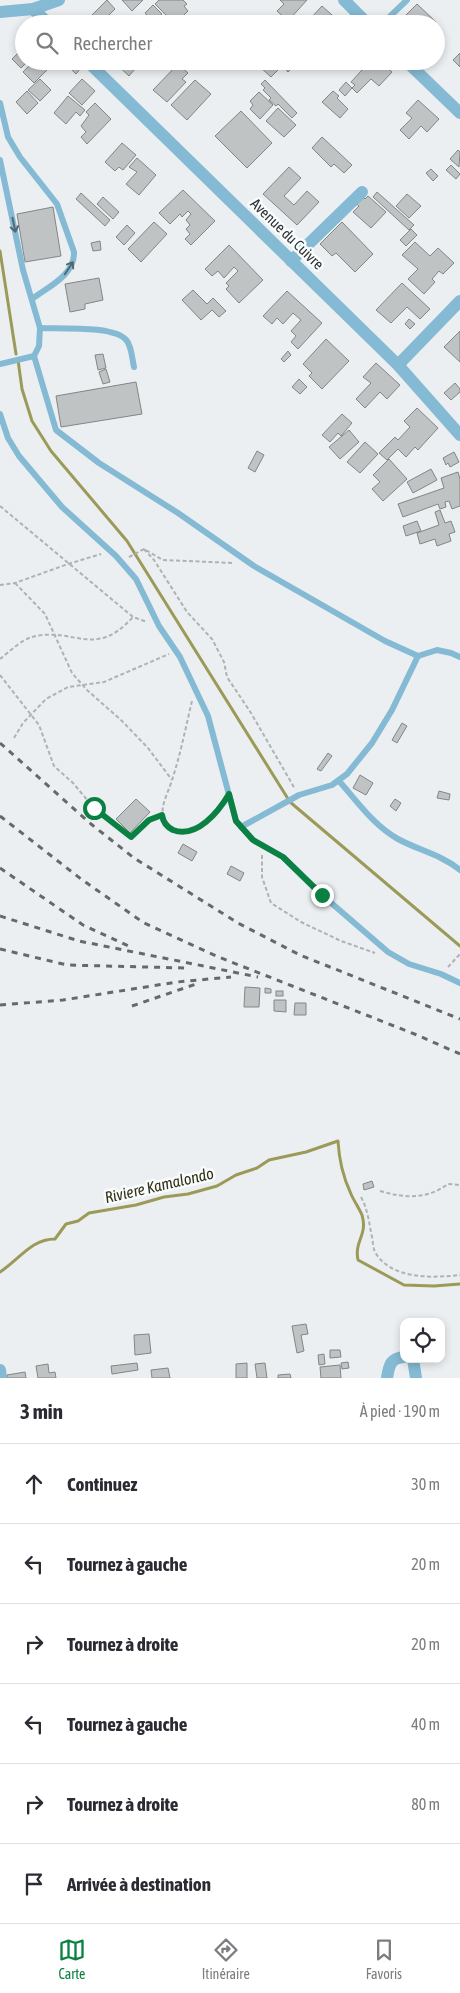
<!DOCTYPE html>
<html lang="fr">
<meta charset="utf-8">
<style>
body{margin:0;font-family:"Asap Condensed",sans-serif;background:#f2f2f3;color:#2b2b33}
.controls{position:absolute;right:15px;bottom:15px;display:grid;overflow:hidden;border-radius:10px;box-shadow:0 2px 8px #0003}
.controls button{width:45px;height:45px;display:grid;place-items:center;padding:0;border:0;border-bottom:1px solid #e1e1e2;background:#fff;color:#2b2b33;font:25px sans-serif}
.stop{position:absolute;width:15px;height:15px;margin:-11px;border:4px solid #0b8043;border-radius:50%;background:#fff}
.stop.end{background:#0b8043;border-color:#fff;box-shadow:0 1px 5px #0008}
.list{margin:0;padding:0;list-style:none}
h2{display:flex;justify-content:space-between;align-items:center;height:65px;margin:0;padding:0 20px;font-size:21px}
h2 small{font-size:16px;font-weight:400;color:#7c7c81}
.list li{display:grid;grid-template-columns:32px 1fr auto;gap:15px;align-items:center;box-sizing:border-box;height:80px;padding:0 20px;border-top:1px solid #e1e1e2}
.list b{display:block;font-size:19px;white-space:nowrap}
.list em{font-size:16px;font-style:normal;color:#7c7c81}
.icon{flex:none;width:28px;height:28px;fill:none;stroke:currentColor;stroke-width:2;stroke-linecap:round;stroke-linejoin:round}
.map{position:relative;flex:none;width:460px;height:1378px;overflow:hidden}
.search{position:absolute;background:#fff;box-shadow:0 2px 8px #0003;left:15px;right:15px;top:15px;height:55px;display:flex;align-items:center;gap:12px;box-sizing:border-box;padding:0 18px;border-radius:28px;color:#7c7c81;font-size:19px}
.sheet{height:545px;background:#fff}
nav{display:flex;justify-content:space-around;align-items:center;box-sizing:border-box;height:70px;border-top:1px solid #e1e1e2;background:#fff;font-size:14px;color:#7c7c81}
nav a{display:grid;justify-items:center;gap:2px}
nav .on{color:#0b8043}
.map>svg:first-child{display:block}
.lines{fill:none;stroke-linecap:round;stroke-linejoin:round}
.stream{stroke:#9b9a58;stroke-width:3}
.building{fill:#bfc3c4;stroke:#828687}
.path{stroke:#afb2b3;stroke-width:2;stroke-dasharray:4 2.5;stroke-linecap:butt}
.service{stroke:#84bad3;stroke-width:6}
.minor{stroke:#84bad3;stroke-width:12}
.rail{stroke:#67686a;stroke-width:3;stroke-dasharray:6 6;stroke-linecap:butt}
.oneway{stroke:#526872}
.route{stroke:#0b8043;stroke-width:6}
.labels{text-anchor:middle;stroke-width:5;stroke-linejoin:round;paint-order:stroke}
.street-label{font-size:15px;fill:#303132;stroke:#f9fcfe}
.water-label{font-size:16px;font-style:italic;fill:#313012;stroke:#f9fcfe}
</style>
<div class="map">
<svg width="460" height="1378" viewBox="0 0 460 1378">
<rect width="100%" height="100%" fill="#eceff1"/>
<g class="lines">
<g class="stream">
<path d="M 0,251 L 16,354"/>
<path d="M 18,360 L 22,389 L 32,421 L 51,451 L 127,541 L 290,802 L 460,946"/>
<path d="M 0,1272 C 19,1260 31,1239 55,1239 L 66,1224 L 78,1221 L 89,1213 L 136,1205 L 164,1197 L 188,1194 L 217,1186 L 236,1175 L 257,1168 L 269,1160 L 306,1152 L 338,1141 C 339,1160 343,1177 351,1194 C 354,1201 359,1208 362,1215 C 368,1235 354,1241 358,1260 L 404,1285 L 434,1286 L 460,1284"/>
</g>
</g>
<g class="building">
<path d="M 107,0 L 115,9 L 107,17 L 112,22 L 110,24 L 83,24 Z"/>
<path d="M 122,0 L 143,0 L 132,11 Z"/>
<path d="M 159,0 L 183,0 L 187,4 L 184,6 L 188,11 L 179,20 L 174,16 L 170,19 L 155,4 Z"/>
<path d="M 280,0 L 307,0 L 288,21 L 277,11 L 284,4 Z"/>
<path d="M 417,4 L 436,22 L 434,24 L 415,24 L 406,15 Z"/>
<path d="M 153,5 L 162,14 L 153,22 L 145,13 Z"/>
<path d="M 322,6 L 342,24 L 315,24 L 310,19 Z"/>
<path d="M 243,18 L 248,24 L 238,24 Z"/>
<path d="M 24,47 L 24,61 L 28,61 L 21,68 L 12,59 Z"/>
<path d="M 460,53 L 460,67 L 453,60 Z"/>
<path d="M 34,61 L 51,61 L 53,64 L 34,83 L 23,72 Z"/>
<path d="M 113,61 L 142,61 L 129,76 Z"/>
<path d="M 265,61 L 273,61 L 280,68 L 271,77 L 260,67 Z"/>
<path d="M 278,61 L 299,61 L 288,72 Z"/>
<path d="M 360,61 L 380,61 L 392,72 L 379,86 L 371,79 L 357,93 L 352,88 L 355,85 L 351,82 L 362,70 L 356,65 Z"/>
<path d="M 178,64 L 188,73 L 182,79 L 186,82 L 167,102 L 153,90 Z"/>
<path d="M 76,66 L 80,69 L 76,74 L 72,70 Z"/>
<path d="M 40,79 L 51,90 L 40,101 L 28,90 Z"/>
<path d="M 82,79 L 95,91 L 82,105 L 69,93 Z"/>
<path d="M 195,80 L 211,94 L 187,120 L 171,105 Z"/>
<path d="M 265,80 L 297,113 L 292,118 L 278,104 L 276,106 L 269,100 L 271,98 L 263,90 L 265,88 L 261,84 Z"/>
<path d="M 346,82 L 352,88 L 345,96 L 339,90 Z"/>
<path d="M 27,91 L 38,103 L 27,114 L 16,102 Z"/>
<path d="M 333,91 L 339,96 L 337,98 L 348,109 L 340,118 L 322,102 Z"/>
<path d="M 259,92 L 273,105 L 260,119 L 250,109 L 253,105 L 250,101 Z"/>
<path d="M 68,96 L 85,110 L 80,116 L 76,112 L 66,124 L 54,113 Z"/>
<path d="M 418,100 L 439,119 L 427,132 L 421,126 L 409,139 L 400,130 L 412,118 L 406,113 Z"/>
<path d="M 95,103 L 111,119 L 87,144 L 81,137 L 86,132 L 81,126 L 89,115 L 86,112 Z"/>
<path d="M 278,108 L 296,125 L 284,137 L 266,121 Z"/>
<path d="M 241,111 L 272,143 L 247,168 L 215,136 Z"/>
<path d="M 322,137 L 352,165 L 344,173 L 334,164 L 331,167 L 312,148 Z"/>
<path d="M 122,143 L 136,155 L 123,170 L 119,167 L 115,171 L 105,162 Z"/>
<path d="M 458,150 L 460,152 L 459,167 L 450,159 Z"/>
<path d="M 137,158 L 156,175 L 139,195 L 126,184 L 137,172 L 129,167 Z"/>
<path d="M 451,165 L 460,174 L 456,179 L 446,170 Z"/>
<path d="M 289,167 L 301,178 L 284,196 L 294,205 L 307,191 L 319,202 L 297,225 L 263,194 Z"/>
<path d="M 431,169 L 438,176 L 433,181 L 426,173 Z"/>
<path d="M 183,190 L 215,221 L 191,245 L 185,239 L 190,234 L 186,229 L 190,225 L 186,220 L 191,214 L 188,211 L 182,217 L 180,214 L 170,224 L 159,213 Z"/>
<path d="M 377,192 L 414,225 L 409,230 L 373,197 Z"/>
<path d="M 81,193 L 110,220 L 105,226 L 76,199 Z"/>
<path d="M 407,194 L 421,206 L 409,218 L 396,206 Z"/>
<path d="M 362,196 L 365,199 L 368,196 L 386,212 L 371,228 L 353,212 L 359,206 L 355,203 Z"/>
<path d="M 103,197 L 119,212 L 113,219 L 97,204 Z"/>
<path d="M 53,207 L 61,256 L 25,262 L 17,214 Z"/>
<path d="M 154,222 L 167,234 L 141,262 L 128,249 Z"/>
<path d="M 342,222 L 373,254 L 355,272 L 336,253 L 332,256 L 320,244 Z"/>
<path d="M 127,225 L 135,233 L 124,245 L 116,237 Z"/>
<path d="M 411,229 L 417,235 L 406,246 L 400,240 Z"/>
<path d="M 100,241 L 101,250 L 93,251 L 91,243 Z"/>
<path d="M 415,242 L 430,256 L 438,248 L 454,263 L 443,274 L 439,271 L 432,279 L 435,282 L 424,294 L 408,279 L 418,269 L 402,255 Z"/>
<path d="M 229,245 L 263,280 L 239,303 L 226,289 L 229,286 L 226,283 L 238,271 L 234,267 L 224,278 L 218,271 L 212,276 L 205,269 Z"/>
<path d="M 99,278 L 103,300 L 85,304 L 85,309 L 70,312 L 65,284 Z"/>
<path d="M 402,283 L 430,309 L 420,319 L 407,307 L 391,323 L 376,310 Z"/>
<path d="M 193,290 L 207,304 L 213,298 L 226,311 L 219,317 L 212,310 L 201,320 L 182,300 Z"/>
<path d="M 287,291 L 322,323 L 298,349 L 291,342 L 296,336 L 291,331 L 301,320 L 293,313 L 283,324 L 277,318 L 272,324 L 263,316 Z"/>
<path d="M 409,319 L 415,324 L 410,329 L 405,324 Z"/>
<path d="M 460,331 L 460,362 L 444,347 Z"/>
<path d="M 326,339 L 349,361 L 322,389 L 309,376 L 312,373 L 303,364 Z"/>
<path d="M 288,351 L 291,355 L 284,362 L 281,359 Z"/>
<path d="M 103,354 L 106,368 L 98,370 L 95,355 Z"/>
<path d="M 376,363 L 400,385 L 387,399 L 380,392 L 365,408 L 356,399 L 371,383 L 363,377 Z"/>
<path d="M 106,369 L 110,382 L 103,384 L 99,372 Z"/>
<path d="M 299,379 L 307,387 L 300,394 L 292,387 Z"/>
<path d="M 136,382 L 142,414 L 61,427 L 56,396 Z"/>
<path d="M 455,383 L 460,389 L 460,392 L 451,400 L 444,393 Z"/>
<path d="M 417,408 L 438,428 L 418,450 L 415,447 L 406,457 L 398,449 L 387,460 L 379,453 L 395,437 L 398,440 L 410,427 L 404,421 Z"/>
<path d="M 342,414 L 352,423 L 341,436 L 338,433 L 330,442 L 322,435 Z"/>
<path d="M 349,430 L 359,442 L 340,459 L 329,447 Z"/>
<path d="M 365,442 L 378,454 L 360,473 L 347,462 Z"/>
<path d="M 257,451 L 264,455 L 255,472 L 248,468 Z"/>
<path d="M 454,452 L 459,462 L 450,467 L 448,463 L 446,465 L 443,458 Z"/>
<path d="M 389,459 L 407,479 L 383,501 L 372,489 L 380,482 L 373,475 Z"/>
<path d="M 431,469 L 437,480 L 413,493 L 407,482 Z"/>
<path d="M 458,472 L 460,479 L 460,506 L 452,509 L 449,501 L 445,502 L 446,507 L 440,509 L 438,504 L 403,517 L 398,504 L 444,488 L 441,478 Z"/>
<path d="M 440,510 L 445,523 L 451,521 L 455,532 L 449,534 L 451,541 L 437,546 L 435,539 L 420,544 L 417,533 L 439,525 L 435,512 Z"/>
<path d="M 417,521 L 421,531 L 406,536 L 403,526 Z"/>
<path d="M 402,723 L 407,726 L 397,743 L 392,740 Z"/>
<path d="M 328,753 L 332,756 L 321,771 L 317,769 Z"/>
<path d="M 360,775 L 373,783 L 366,795 L 353,788 Z"/>
<path d="M 439,791 L 450,794 L 449,800 L 437,798 Z"/>
<path d="M 136,799 L 150,812 L 130,833 L 116,819 Z"/>
<path d="M 395,799 L 401,803 L 396,811 L 390,806 Z"/>
<path d="M 183,844 L 197,852 L 192,861 L 178,853 Z"/>
<path d="M 231,866 L 244,873 L 240,881 L 227,874 Z"/>
<path d="M 245,987 L 260,988 L 259,1007 L 244,1007 Z"/>
<path d="M 265,988 L 271,989 L 271,993 L 265,993 Z"/>
<rect x="276" y="991" width="7" height="5"/>
<path d="M 274,1000 L 286,1000 L 286,1012 L 274,1011 Z"/>
<path d="M 295,1003 L 306,1003 L 306,1015 L 294,1015 Z"/>
<path d="M 372,1181 L 374,1187 L 364,1190 L 363,1184 Z"/>
<path d="M 306,1324 L 308,1334 L 301,1335 L 304,1351 L 297,1353 L 292,1326 Z"/>
<path d="M 149,1334 L 151,1353 L 135,1355 L 134,1335 Z"/>
<path d="M 330,1350 L 340,1350 L 341,1357 L 330,1358 Z"/>
<path d="M 324,1354 L 325,1364 L 319,1365 L 318,1355 Z"/>
<path d="M 348,1362 L 349,1368 L 342,1369 L 341,1363 Z"/>
<path d="M 137,1363 L 138,1370 L 112,1374 L 111,1366 Z"/>
<path d="M 247,1363 L 247,1378 L 236,1378 L 236,1364 Z"/>
<path d="M 265,1363 L 267,1378 L 257,1378 L 255,1364 Z"/>
<path d="M 48,1364 L 49,1373 L 55,1372 L 56,1378 L 38,1378 L 36,1366 Z"/>
<path d="M 340,1365 L 341,1378 L 321,1378 L 320,1367 Z"/>
<path d="M 168,1368 L 170,1378 L 152,1378 L 151,1370 Z"/>
<path d="M 25,1372 L 26,1378 L 7,1378 L 7,1375 Z"/>
<path d="M 290,1374 L 291,1378 L 278,1378 L 278,1375 Z"/>
</g>
<g class="lines">
<g class="path">
<path d="M 0,506 L 133,617 L 147,622"/>
<path d="M 144,549 L 154,560 L 187,612 L 212,639 L 224,662 L 227,677 L 251,713 L 295,789"/>
<path d="M 129,557 L 144,549 L 163,560 L 234,563"/>
<path d="M 15,583 L 45,614 L 72,673 L 87,690 L 121,720 L 148,748 L 172,780"/>
<path d="M 0,585 L 15,583 L 68,564 L 101,554"/>
<path d="M 0,659 C 9,652 21,640 32,637 C 74,626 94,660 133,617"/>
<path d="M 0,675 L 39,725 L 54,766 L 73,783 L 94,808 L 131,837 L 149,821 L 162,815"/>
<path d="M 192,701 C 186,726 181,752 173,777 C 170,789 160,805 163,817 C 164,827 174,832 183,832 C 199,831 214,816 223,804"/>
<path d="M 14,738 L 23,723 L 46,699 L 68,687 L 104,682 L 169,654"/>
<path d="M 262,855 L 262,877 L 271,903 L 301,922 L 341,941 L 375,953"/>
<path d="M 448,967 L 460,954"/>
<path d="M 380,1191 C 405,1198 426,1200 448,1184 L 460,1185"/>
<path d="M 361,1197 C 368,1210 369,1223 372,1237 C 373,1242 373,1248 375,1252 C 391,1280 433,1278 460,1275"/>
</g>
<g class="service">
<path d="M 382,24 L 407,0"/>
<path d="M 0,103 L 8,137 L 20,157 L 57,204 L 74,252 C 75,275 48,287 32,299"/>
<path d="M 0,160 L 23,270 L 40,328 L 39,346 L 34,356 L 0,364"/>
<path d="M 40,328 C 59,329 116,325 127,341 C 132,348 132,359 134,367"/>
<path d="M 34,356 L 56,430 L 99,463 L 178,513 L 254,566 L 385,641 L 418,656 L 437,650 L 451,653 L 460,657"/>
<path d="M 0,414 L 8,438 L 19,456 L 62,507 L 116,556 L 136,579 L 159,626 L 180,657 L 208,716 L 236,821 L 253,840 L 283,857 L 322,895 L 388,952 L 409,964 L 441,974 L 460,983"/>
<path d="M 339,781 C 357,801 374,826 398,839 C 418,850 442,855 460,870"/>
<path d="M 241,827 L 299,795 L 332,785 L 347,774 L 372,743 L 392,710 L 418,656"/>
</g>
<g class="minor">
<path d="M 344,0 L 368,24"/>
<path d="M 33,9 L 49,24"/>
<path d="M 0,12 L 33,9 L 59,0"/>
<path d="M 87,61 L 398,365 L 460,435"/>
<path d="M 406,61 L 460,113"/>
<path d="M 291,261 L 362,192"/>
<path d="M 398,365 L 460,301"/>
<path d="M 413,1359 L 416,1378"/>
<path d="M 0,1370 L 1,1378"/>
<path d="M 387,1378 C 389,1366 390,1358 404,1357"/>
</g>
<g class="rail">
<path d="M 0,743 L 91,824 L 134,858 L 238,923 L 300,955 L 460,1019"/>
<path d="M 0,816 L 81,879 L 144,923 L 216,956 L 417,1035 L 460,1054"/>
<path d="M 0,868 L 83,925 L 133,948"/>
<path d="M 0,916 L 79,941 L 258,977"/>
<path d="M 0,949 L 67,965 L 186,968"/>
<path d="M 0,1005 L 63,1000 L 177,982 L 231,977"/>
<path d="M 132,1006 L 199,983"/>
</g>
</g>
<defs><path id="oneway-shaft" d="M-6 0H5M1.5-3L5.5 0L1.5 3" fill="none" stroke-width="1.6" stroke-linecap="round" stroke-linejoin="round" transform="scale(1.25)"/></defs>
<g class="oneway">
<use href="#oneway-shaft" transform="translate(14 225) rotate(78)"/>
<use href="#oneway-shaft" transform="translate(69 268) rotate(-56)"/>
</g>
<g class="lines">
<path class="route" d="M 94,808 L 131,837 L 149,820 L 162,815 C 163,822 167,827 173,830 C 197,839 219,811 229,794 L 236,821 L 253,840 L 283,857 L 322,895"/>
</g>
<g class="labels">
<g class="street-label">
<text transform="translate(287 234) rotate(44)" y="5">Avenue du Cuivre</text>
</g>
<g class="water-label">
<text transform="translate(159 1185) rotate(-13)" y="6">Riviere Kamalondo</text>
</g>
</g>
</svg>
<div class="controls">
<button><svg class="icon" aria-label="locate" viewBox="0 0 24 24"><circle cx="12" cy="12" r="6"/><path d="M12 2v4M12 18v4M2 12h4M18 12h4"/></svg></button>
</div>
<div class="stop" style="left:94px;top:808px"></div>
<div class="stop end" style="left:322px;top:895px"></div>
<div class="search"><svg class="icon" aria-label="search" viewBox="0 0 24 24"><circle cx="10" cy="10" r="6"/><path d="M15 15l6 6"/></svg>Rechercher</div>
</div>
<section class="sheet">
<h2>3 min<small>À pied · 190 m</small></h2>
<ul class="list">
<li><svg class="icon" aria-label="ahead" viewBox="0 0 24 24"><path d="M12 20V5M6 11l6-6 6 6"/></svg><div><b>Continuez</b></div><em>30 m</em></li>
<li><svg class="icon" aria-label="left" viewBox="0 0 24 24"><path d="M17 20v-9H6M10 6l-5 5 5 5"/></svg><div><b>Tournez à gauche</b></div><em>20 m</em></li>
<li><svg class="icon" aria-label="right" viewBox="0 0 24 24"><path d="M7 20v-9h11M14 6l5 5-5 5"/></svg><div><b>Tournez à droite</b></div><em>20 m</em></li>
<li><svg class="icon" aria-label="left" viewBox="0 0 24 24"><path d="M17 20v-9H6M10 6l-5 5 5 5"/></svg><div><b>Tournez à gauche</b></div><em>40 m</em></li>
<li><svg class="icon" aria-label="right" viewBox="0 0 24 24"><path d="M7 20v-9h11M14 6l5 5-5 5"/></svg><div><b>Tournez à droite</b></div><em>80 m</em></li>
<li><svg class="icon" aria-label="arrive" viewBox="0 0 24 24"><path d="M6 21V4h12l-3 4 3 4H6"/></svg><div><b>Arrivée à destination</b></div></li>
</ul>
</section>
<nav>
<a class="on"><svg class="icon" aria-label="map" viewBox="0 0 24 24"><path d="M3 6l6-2 6 2 6-2v14l-6 2-6-2-6 2zM9 4v14M15 6v14"/></svg>Carte</a>
<a><svg class="icon" aria-label="directions" viewBox="0 0 24 24"><path d="M12 3l9 9-9 9-9-9zM9 14v-3h6M13 9l2 2-2 2"/></svg>Itinéraire</a>
<a><svg class="icon" aria-label="saved" viewBox="0 0 24 24"><path d="M7 4h10v16l-5-4-5 4z"/></svg>Favoris</a>
</nav>
